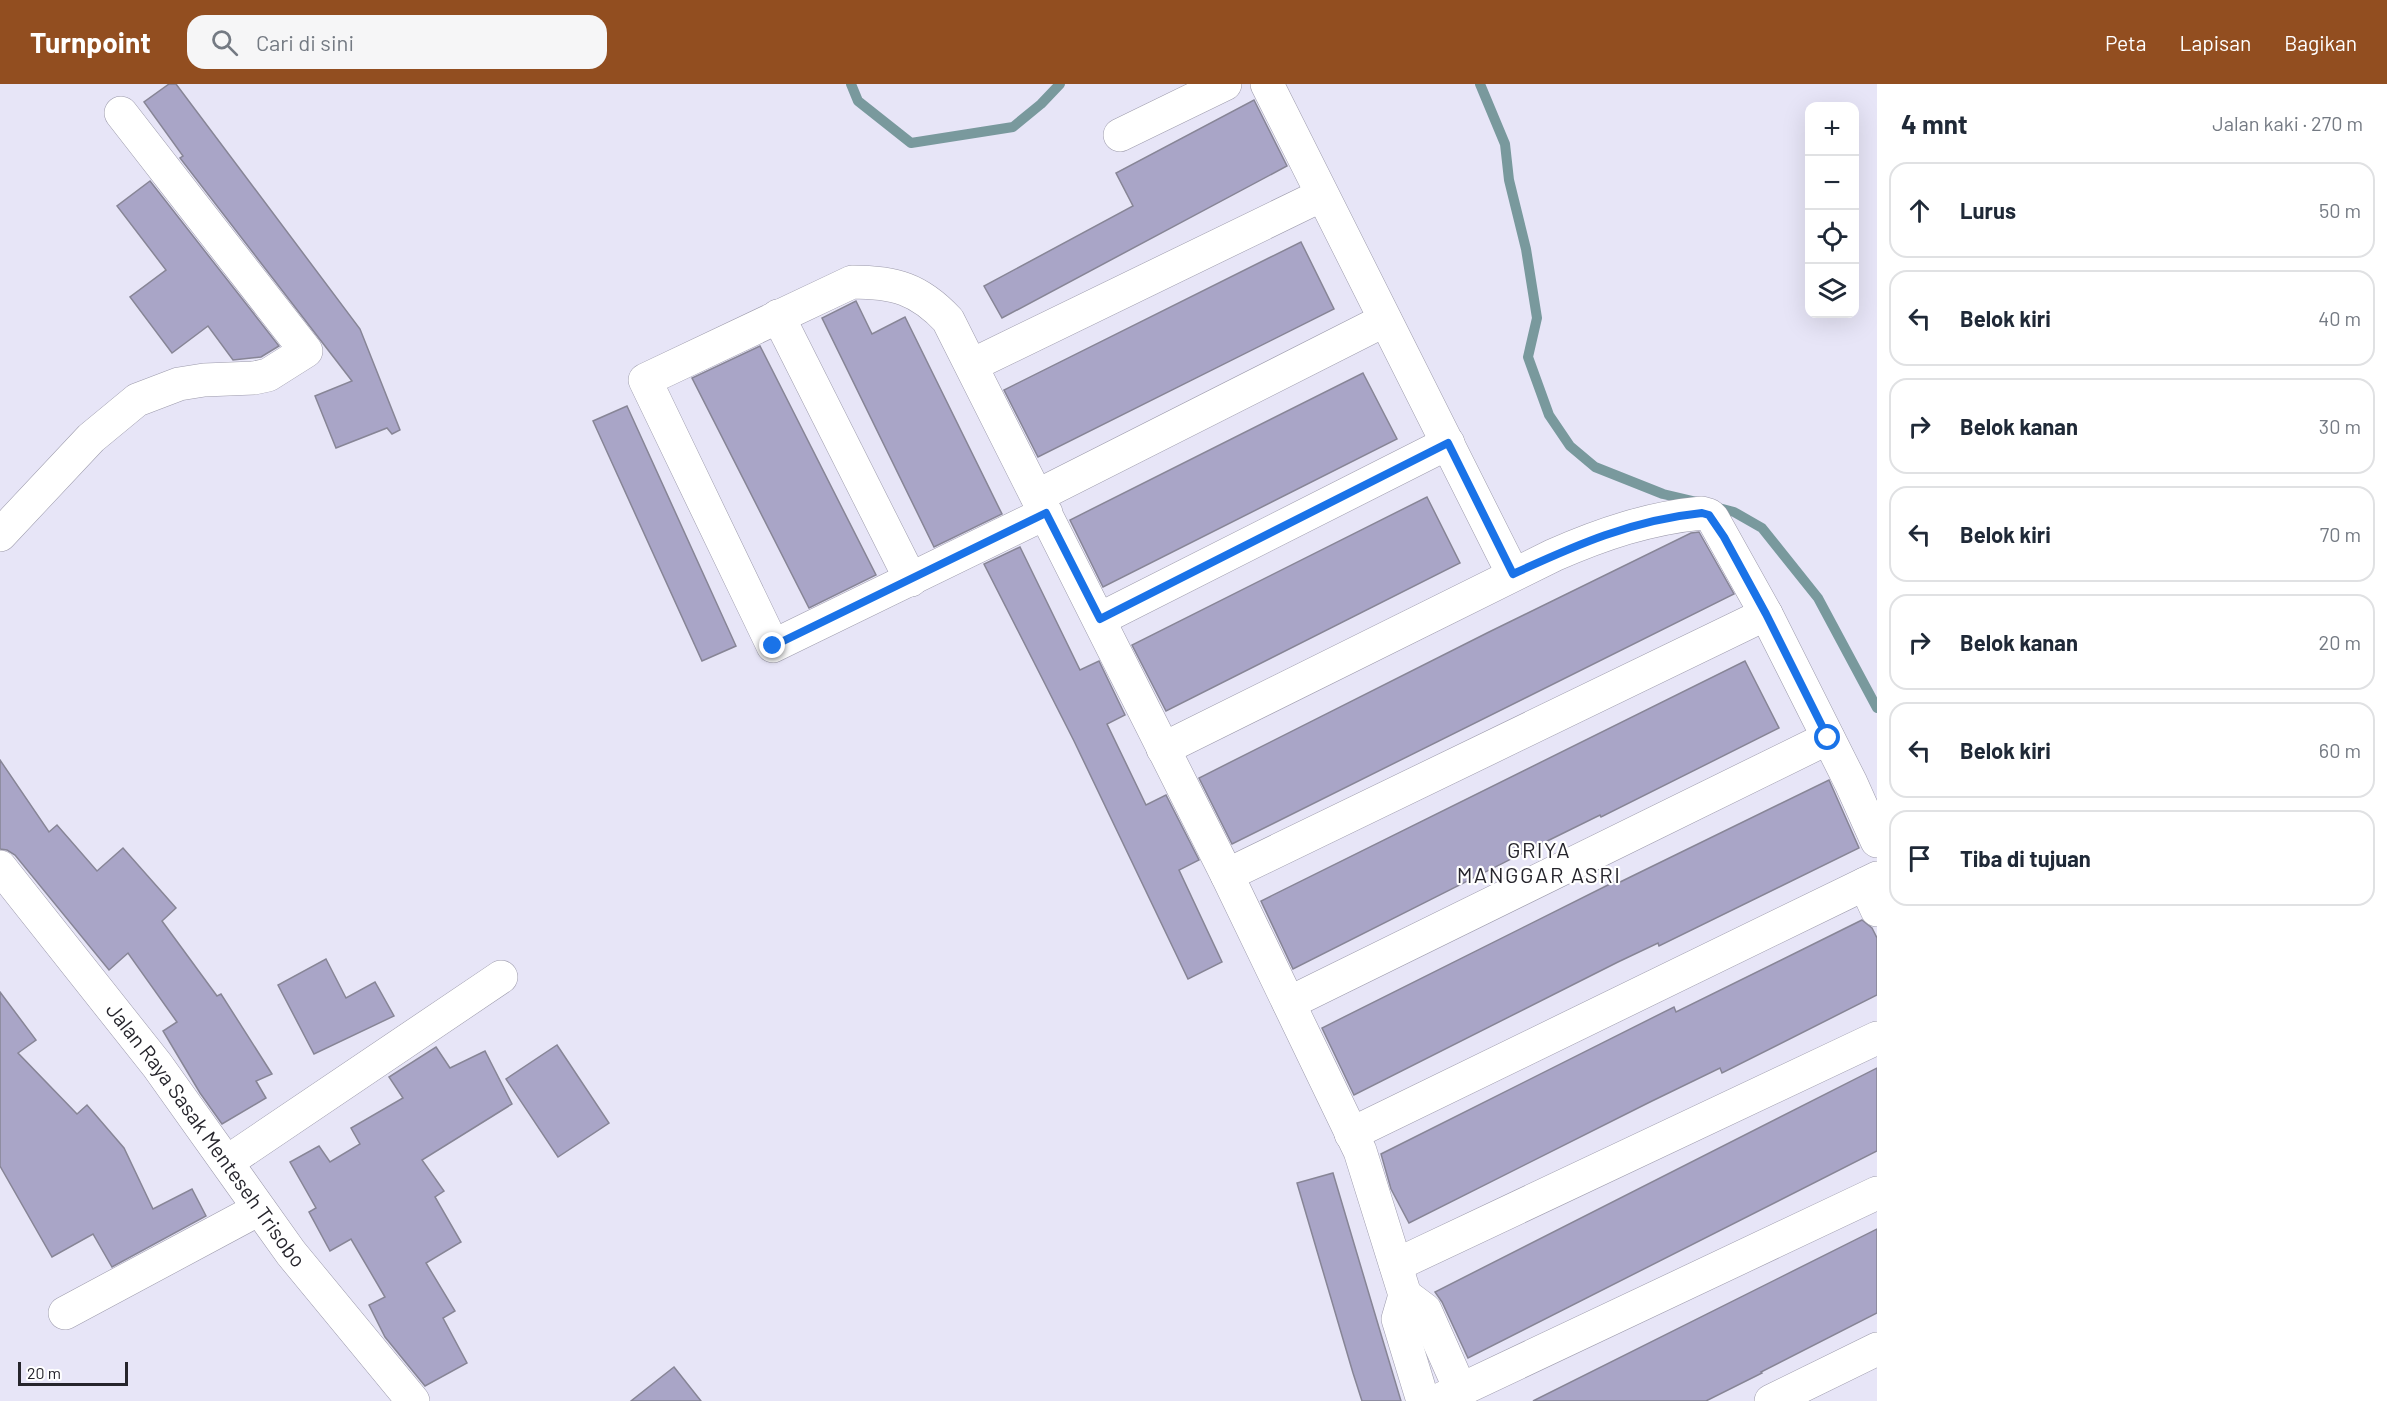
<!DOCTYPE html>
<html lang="id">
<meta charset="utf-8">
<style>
body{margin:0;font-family:Barlow,sans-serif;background:#f6f6f7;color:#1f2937}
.controls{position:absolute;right:18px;top:18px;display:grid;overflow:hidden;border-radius:12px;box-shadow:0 6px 24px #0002}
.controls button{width:54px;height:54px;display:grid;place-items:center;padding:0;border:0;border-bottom:2px solid #e0e1e3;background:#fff;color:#1f2937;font:30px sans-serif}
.scale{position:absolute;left:18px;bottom:15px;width:110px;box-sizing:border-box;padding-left:6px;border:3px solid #26252c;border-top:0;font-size:16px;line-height:21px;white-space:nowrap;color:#26252c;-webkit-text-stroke:4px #fff;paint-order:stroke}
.stop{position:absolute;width:18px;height:18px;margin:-14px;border:4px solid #1a73e8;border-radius:50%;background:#fff}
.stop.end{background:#1a73e8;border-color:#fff;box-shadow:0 2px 6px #0008}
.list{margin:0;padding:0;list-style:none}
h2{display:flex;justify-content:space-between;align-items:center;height:78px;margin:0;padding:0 24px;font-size:26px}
h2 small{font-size:20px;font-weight:400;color:#747a83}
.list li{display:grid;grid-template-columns:39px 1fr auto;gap:18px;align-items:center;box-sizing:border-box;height:96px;margin:0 12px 12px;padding:0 12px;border:2px solid #e0e1e3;border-radius:18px}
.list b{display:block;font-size:22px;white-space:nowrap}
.list em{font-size:20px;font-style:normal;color:#747a83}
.icon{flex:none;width:33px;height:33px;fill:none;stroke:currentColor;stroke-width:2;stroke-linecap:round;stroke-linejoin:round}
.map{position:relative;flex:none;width:1877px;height:1317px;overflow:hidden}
header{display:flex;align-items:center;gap:36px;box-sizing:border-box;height:84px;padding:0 30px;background:#924e20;color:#fff}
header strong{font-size:28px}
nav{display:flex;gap:33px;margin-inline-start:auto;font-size:21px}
.search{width:420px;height:54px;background:#f6f6f7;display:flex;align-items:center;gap:15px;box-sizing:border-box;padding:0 21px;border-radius:18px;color:#747a83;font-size:22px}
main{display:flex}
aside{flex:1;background:#fff}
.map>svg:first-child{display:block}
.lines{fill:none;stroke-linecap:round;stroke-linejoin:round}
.stream{stroke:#79999d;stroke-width:10}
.building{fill:#a9a5c7;stroke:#878596;stroke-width:1.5}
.minor-casing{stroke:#9c9aab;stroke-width:34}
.minor{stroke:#fff;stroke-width:33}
.route{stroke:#1a73e8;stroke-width:8}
.labels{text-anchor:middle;stroke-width:4.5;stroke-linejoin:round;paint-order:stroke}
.street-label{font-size:21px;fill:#26252c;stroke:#fff}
.neighbourhood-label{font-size:22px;letter-spacing:1.5px;fill:#26252c;stroke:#fff}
</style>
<header>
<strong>Turnpoint</strong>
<div class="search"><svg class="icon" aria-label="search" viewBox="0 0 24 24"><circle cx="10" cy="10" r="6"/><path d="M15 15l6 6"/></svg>Cari di sini</div>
<nav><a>Peta</a><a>Lapisan</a><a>Bagikan</a></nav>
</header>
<main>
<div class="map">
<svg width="1877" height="1317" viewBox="0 0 1877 1317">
<rect width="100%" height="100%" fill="#e7e5f7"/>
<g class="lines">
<g class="stream">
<path d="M 851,0 L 858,17 L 911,59 L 1013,43 L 1041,20 L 1060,0"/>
<path d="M 1480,0 L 1505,60 L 1509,96 L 1526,165 L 1537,234 L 1528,273 L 1549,331 L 1570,362 L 1595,383 L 1663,410 L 1697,418"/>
<path d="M 1715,423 L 1734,428 L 1762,444 L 1818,514 L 1877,624"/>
</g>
</g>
<g class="building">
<path d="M 169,0 L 176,0 L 360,245 L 400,346 L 392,350 L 387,344 L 336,364 L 315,312 L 352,297 L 180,74 L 183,72 L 144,18 Z"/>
<path d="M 1254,16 L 1287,82 L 1002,234 L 984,202 L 1133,122 L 1116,89 Z"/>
<path d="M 150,97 L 279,262 L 261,273 L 233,276 L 208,242 L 172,269 L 130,213 L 166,186 L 117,122 Z"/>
<path d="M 1301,158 L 1334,225 L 1038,373 L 1004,306 Z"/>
<path d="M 856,217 L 872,250 L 905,233 L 1002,430 L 934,463 L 822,234 Z"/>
<path d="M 760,262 L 876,491 L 809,524 L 692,294 Z"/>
<path d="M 1363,289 L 1397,355 L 1103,503 L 1070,436 Z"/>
<path d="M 627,322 L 736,562 L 702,577 L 593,337 Z"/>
<path d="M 1427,413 L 1460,479 L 1166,627 L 1132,561 Z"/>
<path d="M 1699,448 L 1734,510 L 1232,760 L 1199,694 L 1489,548 L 1691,449 Z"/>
<path d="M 1020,463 L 1080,586 L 1099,577 L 1125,631 L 1107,640 L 1146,721 L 1166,711 L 1199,776 L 1179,786 L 1222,878 L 1188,895 L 1074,657 L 984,480 Z"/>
<path d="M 1745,577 L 1779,644 L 1601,733 L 1600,731 L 1529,766 L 1293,885 L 1261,817 Z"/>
<path d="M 0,676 L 49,748 L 57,741 L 97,787 L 123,764 L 176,824 L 162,837 L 217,912 L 221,910 L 272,990 L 256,997 L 266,1014 L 222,1040 L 200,1009 L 163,947 L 177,938 L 128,869 L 109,886 L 15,771 L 7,766 L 0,765 Z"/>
<path d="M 1829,696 L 1859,764 L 1659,862 L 1658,859 L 1618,878 L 1354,1011 L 1322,944 L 1614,798 L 1616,800 Z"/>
<path d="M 1862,836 L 1872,844 L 1877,854 L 1877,911 L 1722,989 L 1720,984 L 1650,1018 L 1409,1139 L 1391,1105 L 1381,1070 L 1674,923 L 1676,928 Z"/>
<path d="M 326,875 L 346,914 L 375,898 L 394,932 L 314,970 L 278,901 Z"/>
<path d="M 0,908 L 36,956 L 18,969 L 77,1030 L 87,1021 L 124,1064 L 153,1125 L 192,1105 L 206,1132 L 112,1183 L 93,1150 L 52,1173 L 0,1082 Z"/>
<path d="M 557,961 L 609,1039 L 558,1073 L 506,995 Z"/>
<path d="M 436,963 L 450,984 L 485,967 L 512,1020 L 422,1076 L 444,1107 L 435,1113 L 461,1158 L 426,1179 L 455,1227 L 443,1234 L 467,1279 L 425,1302 L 385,1253 L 369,1221 L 385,1213 L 351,1155 L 330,1167 L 309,1128 L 316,1124 L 290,1078 L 319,1062 L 330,1078 L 360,1060 L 351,1044 L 403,1014 L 389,993 Z"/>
<path d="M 1877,984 L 1877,1067 L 1468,1274 L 1442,1218 L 1435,1208 Z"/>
<path d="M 1333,1089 L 1380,1247 L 1401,1317 L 1362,1317 L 1353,1289 L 1297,1099 Z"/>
<path d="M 1877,1145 L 1877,1229 L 1761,1288 L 1762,1289 L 1706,1317 L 1533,1317 Z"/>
<path d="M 674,1283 L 701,1317 L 631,1317 Z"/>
</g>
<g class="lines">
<defs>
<g id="minor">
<path d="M 1267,0 L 1513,490"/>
<path d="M 1120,51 L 1225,0"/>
<path d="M 778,232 L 911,496"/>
<path d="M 972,281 L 1322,111"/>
<path d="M 1037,412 L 1385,236"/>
<path d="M 1046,429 L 773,562 L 645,296 L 852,198 C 895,198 919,205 948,236 L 1227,791 L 1360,1067 L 1405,1211 L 1425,1226 L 1461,1307"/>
<path d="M 0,451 L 91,354 L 137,316 L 179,300 L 204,296 L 254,294 L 268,291 L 306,267 L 121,29"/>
<path d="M 1100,535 L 1448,359"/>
<path d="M 1163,665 L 1554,471 C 1602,450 1649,434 1702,429 L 1709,431 L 1713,435 L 1766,530 L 1851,699 L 1877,757"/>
<path id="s1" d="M 0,783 L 157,981 L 291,1169 L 413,1317"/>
<path d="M 1227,791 L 1766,530"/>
<path d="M 1865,800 L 1877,826"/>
<path d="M 1289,919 L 1828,654"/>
<path d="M 1351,1050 L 1877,794"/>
<path d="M 227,1078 L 501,893"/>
<path d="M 1396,1181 L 1877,954"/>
<path d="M 1405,1211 L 1398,1235 L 1423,1317"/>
<path d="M 65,1229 L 259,1125"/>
<path d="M 1437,1317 L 1877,1109"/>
<path d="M 1771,1317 L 1877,1265"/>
</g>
</defs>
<use href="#minor" class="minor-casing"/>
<use href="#minor" class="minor"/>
</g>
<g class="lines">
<path class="route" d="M 773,562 L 1046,429 L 1100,535 L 1448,359 L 1513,490 C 1576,461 1632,436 1702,429 L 1709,431 L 1724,453 L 1766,530 L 1828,654"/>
</g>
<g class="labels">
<g class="street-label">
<text dy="7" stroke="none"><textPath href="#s1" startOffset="338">Jalan Raya Sasak Menteseh Trisobo</textPath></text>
</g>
<g class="neighbourhood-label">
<text x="1539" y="774">GRIYA<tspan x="1539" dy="25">MANGGAR ASRI</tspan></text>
</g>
</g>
</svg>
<div class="controls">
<button>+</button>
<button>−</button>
<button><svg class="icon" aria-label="locate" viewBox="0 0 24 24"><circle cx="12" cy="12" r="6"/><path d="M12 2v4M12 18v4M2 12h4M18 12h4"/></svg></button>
<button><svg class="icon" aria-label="layers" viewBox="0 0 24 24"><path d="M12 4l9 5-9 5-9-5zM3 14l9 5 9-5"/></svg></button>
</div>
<div class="scale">20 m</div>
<div class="stop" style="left:1828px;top:654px"></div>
<div class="stop end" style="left:773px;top:562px"></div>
</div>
<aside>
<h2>4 mnt<small>Jalan kaki · 270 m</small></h2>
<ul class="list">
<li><svg class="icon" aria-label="ahead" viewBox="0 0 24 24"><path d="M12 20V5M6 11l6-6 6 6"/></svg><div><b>Lurus</b></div><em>50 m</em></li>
<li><svg class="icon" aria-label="left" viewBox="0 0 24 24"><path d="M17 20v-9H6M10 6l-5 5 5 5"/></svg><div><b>Belok kiri</b></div><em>40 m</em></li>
<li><svg class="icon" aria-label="right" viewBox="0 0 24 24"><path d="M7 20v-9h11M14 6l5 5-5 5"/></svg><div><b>Belok kanan</b></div><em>30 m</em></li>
<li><svg class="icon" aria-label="left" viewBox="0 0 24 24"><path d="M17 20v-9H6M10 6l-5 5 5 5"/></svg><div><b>Belok kiri</b></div><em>70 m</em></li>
<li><svg class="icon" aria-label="right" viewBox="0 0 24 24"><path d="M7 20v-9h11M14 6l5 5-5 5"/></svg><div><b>Belok kanan</b></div><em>20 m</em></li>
<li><svg class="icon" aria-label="left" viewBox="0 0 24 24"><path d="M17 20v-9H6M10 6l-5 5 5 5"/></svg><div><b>Belok kiri</b></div><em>60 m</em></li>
<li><svg class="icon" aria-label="arrive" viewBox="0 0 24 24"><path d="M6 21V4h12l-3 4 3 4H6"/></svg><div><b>Tiba di tujuan</b></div></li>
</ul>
</aside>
</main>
